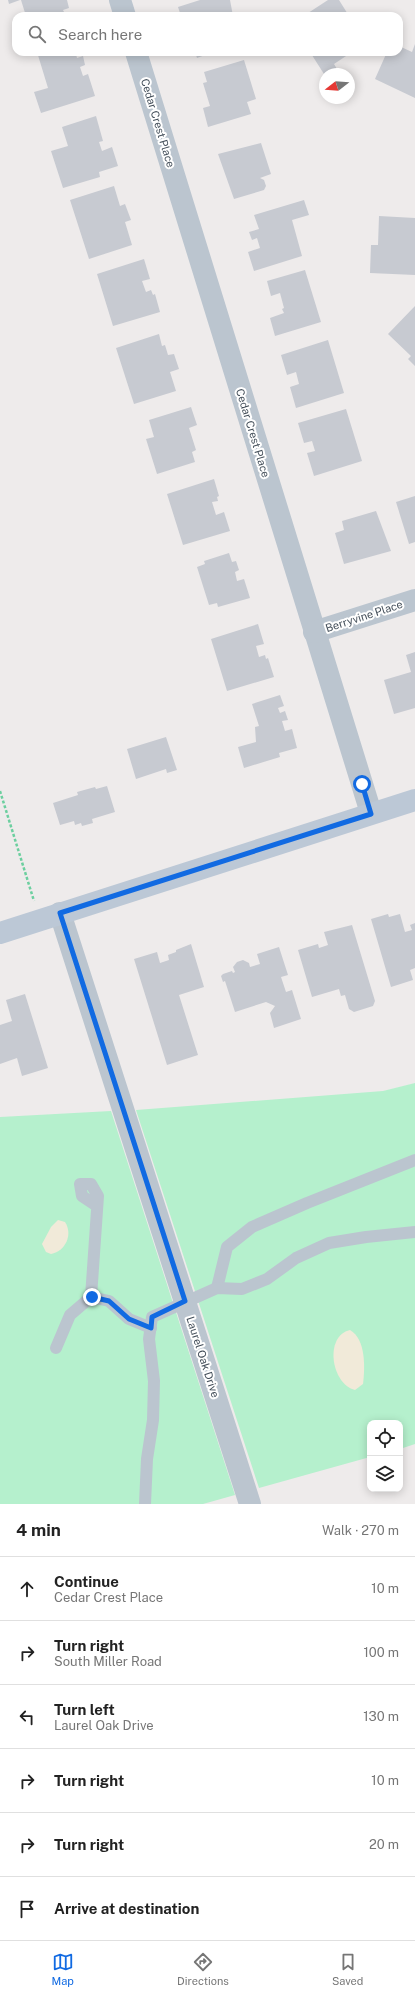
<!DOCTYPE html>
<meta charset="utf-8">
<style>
body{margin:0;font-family:"Public Sans",sans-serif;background:#f6f6f6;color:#222}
.controls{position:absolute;right:12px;bottom:12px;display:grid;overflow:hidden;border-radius:8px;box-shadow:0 2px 10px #0003}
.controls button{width:36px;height:36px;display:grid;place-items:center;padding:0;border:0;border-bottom:1px solid #e0e0e0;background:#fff;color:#222;font:20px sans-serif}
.compass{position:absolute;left:319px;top:68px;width:36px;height:36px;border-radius:50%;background:#fff;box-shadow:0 2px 10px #0003;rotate:253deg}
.stop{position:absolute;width:12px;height:12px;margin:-9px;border:3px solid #116ae2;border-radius:50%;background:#fff}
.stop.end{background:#116ae2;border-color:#fff;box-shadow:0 1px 4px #0008}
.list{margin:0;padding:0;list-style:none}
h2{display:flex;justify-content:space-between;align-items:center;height:52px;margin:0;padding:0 16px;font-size:17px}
h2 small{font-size:13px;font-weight:400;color:#767676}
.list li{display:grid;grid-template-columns:26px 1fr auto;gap:12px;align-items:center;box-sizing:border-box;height:64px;padding:0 16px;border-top:1px solid #e0e0e0}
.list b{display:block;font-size:15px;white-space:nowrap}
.list p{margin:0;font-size:13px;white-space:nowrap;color:#767676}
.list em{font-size:13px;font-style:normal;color:#767676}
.icon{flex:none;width:22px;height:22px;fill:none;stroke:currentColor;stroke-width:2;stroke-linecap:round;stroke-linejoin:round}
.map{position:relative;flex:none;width:415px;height:1504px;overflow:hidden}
.search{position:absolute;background:#fff;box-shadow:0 2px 10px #0003;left:12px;right:12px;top:12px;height:44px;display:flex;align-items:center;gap:10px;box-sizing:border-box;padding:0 14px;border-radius:12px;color:#767676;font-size:15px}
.sheet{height:436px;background:#fff}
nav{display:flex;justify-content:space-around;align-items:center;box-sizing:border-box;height:56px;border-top:1px solid #e0e0e0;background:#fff;font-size:11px;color:#767676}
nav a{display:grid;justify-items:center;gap:2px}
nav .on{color:#116ae2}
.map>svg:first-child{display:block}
.green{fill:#b5f0cd}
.sand{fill:#f1ead9}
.building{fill:#c7cad1}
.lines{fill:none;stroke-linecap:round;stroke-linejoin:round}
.path{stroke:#6ccf9f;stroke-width:2.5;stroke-dasharray:3 2;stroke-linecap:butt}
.lane{stroke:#bbc5cf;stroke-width:12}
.street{stroke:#bbc5cf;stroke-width:22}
.secondary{stroke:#bcc8d6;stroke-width:22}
.route{stroke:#116ae2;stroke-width:5}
.labels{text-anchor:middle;stroke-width:4;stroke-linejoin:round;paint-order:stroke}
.street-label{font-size:11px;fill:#434e59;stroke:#fff}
</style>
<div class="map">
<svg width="415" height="1504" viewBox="0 0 415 1504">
<rect width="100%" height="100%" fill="#eeebeb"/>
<g class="green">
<path d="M 415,1083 L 415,1444 L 400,1449 L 400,1423 L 370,1423 L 370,1457 L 259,1488 L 136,1110 L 383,1091 Z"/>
<path d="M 111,1111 L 235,1495 L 203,1504 L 0,1504 L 0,1117 Z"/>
</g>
<g class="sand">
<path d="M 58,1220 L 65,1222 C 73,1234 66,1251 51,1254 L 46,1252 L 42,1244 L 51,1227 Z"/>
<path d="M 350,1330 C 366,1339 365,1368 363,1384 L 355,1390 C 331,1384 324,1336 350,1330 Z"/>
</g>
<g class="building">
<path d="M 8,0 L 20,0 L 9,4 Z"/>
<path d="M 21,0 L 67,0 L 69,8 L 63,10 L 65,14 L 71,13 L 72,16 L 26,16 Z"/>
<path d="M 200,0 L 230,0 L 233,16 L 181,16 L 178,7 Z"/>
<path d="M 328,0 L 339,0 L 349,16 L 306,16 L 305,15 Z"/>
<path d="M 415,44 L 415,98 L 375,79 L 387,52 L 399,52 L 399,46 L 412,52 Z"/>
<path d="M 37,52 L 80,52 L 76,54 L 77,58 L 83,56 L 85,65 L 80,67 L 83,76 L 88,74 L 95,96 L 41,113 L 34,92 L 48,88 Z"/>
<path d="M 195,52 L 213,52 L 197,58 Z"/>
<path d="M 310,52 L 352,52 L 334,64 L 340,74 L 324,74 Z"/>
<path d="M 244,60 L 256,99 L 247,102 L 251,114 L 208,127 L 203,108 L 210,106 L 203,83 L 207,82 L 204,72 Z"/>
<path d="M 96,116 L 103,141 L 99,142 L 102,151 L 112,147 L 118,166 L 99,172 L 100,177 L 63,188 L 51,151 L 68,146 L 62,127 Z"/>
<path d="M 261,143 L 271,174 L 260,178 L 264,180 L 266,186 L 264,190 L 234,199 L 218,154 Z"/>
<path d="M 114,186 L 120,206 L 125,204 L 131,220 L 125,222 L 132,245 L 89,259 L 70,200 Z"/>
<path d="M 304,200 L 309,215 L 292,220 L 302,256 L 254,271 L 248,252 L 260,248 L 257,238 L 252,240 L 249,232 L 259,229 L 254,215 Z"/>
<path d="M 379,216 L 415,218 L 415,275 L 370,273 L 371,245 L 378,245 Z"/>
<path d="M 144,259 L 150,279 L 142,281 L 146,292 L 151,290 L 153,295 L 155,294 L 160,312 L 113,326 L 97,274 Z"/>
<path d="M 305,270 L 321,322 L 275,336 L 270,318 L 284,313 L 282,309 L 284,308 L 280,293 L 271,296 L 267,281 Z"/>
<path d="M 415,306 L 415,366 L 408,359 L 411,356 L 388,334 Z"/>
<path d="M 159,334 L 162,346 L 165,345 L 168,355 L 174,354 L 179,369 L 170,372 L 176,391 L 134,404 L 116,348 Z"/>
<path d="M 328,340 L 344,393 L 296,408 L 290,387 L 299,384 L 296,372 L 287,375 L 281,355 Z"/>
<path d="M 191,407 L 197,425 L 189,428 L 196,450 L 192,452 L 195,462 L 157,474 L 146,439 L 154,437 L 149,420 Z"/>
<path d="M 346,409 L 362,461 L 314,476 L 307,453 L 315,451 L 312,441 L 304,443 L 298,423 Z"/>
<path d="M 214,479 L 219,496 L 217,497 L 218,501 L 212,502 L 216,515 L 224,512 L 230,531 L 183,545 L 167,494 Z"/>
<path d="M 415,496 L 415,542 L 409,544 L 396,502 Z"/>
<path d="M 376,511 L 391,551 L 344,564 L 335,533 L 344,530 L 342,521 Z"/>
<path d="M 229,553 L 232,562 L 236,561 L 239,570 L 235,572 L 237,581 L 244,579 L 250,598 L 218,607 L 217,603 L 209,605 L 197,567 L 205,564 L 204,561 Z"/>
<path d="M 258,624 L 264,644 L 256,646 L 259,657 L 265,655 L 266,659 L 268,658 L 274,677 L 227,691 L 211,639 Z"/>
<path d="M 415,652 L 415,708 L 394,714 L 384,680 L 411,672 L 406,655 Z"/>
<path d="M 280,695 L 284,706 L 278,708 L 280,713 L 285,711 L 288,720 L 282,721 L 285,731 L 292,729 L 297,748 L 279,753 L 280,757 L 244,768 L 238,747 L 256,742 L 255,727 L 259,726 L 252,704 Z"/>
<path d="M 166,737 L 177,770 L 167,773 L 166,769 L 136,779 L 127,749 Z"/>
<path d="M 107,786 L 115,812 L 92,819 L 93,823 L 82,826 L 81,823 L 75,825 L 74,821 L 60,825 L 53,803 L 78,795 L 77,792 L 95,787 L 96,789 Z"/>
<path d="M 388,914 L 389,917 L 400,914 L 405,932 L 412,930 L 410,925 L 415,923 L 415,968 L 410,970 L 413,980 L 391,987 L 371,919 Z"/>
<path d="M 352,925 L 375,1001 L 373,1006 L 354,1012 L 349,1009 L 345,995 L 341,996 L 339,989 L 312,997 L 298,950 L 318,944 L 319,948 L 328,945 L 324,932 Z"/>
<path d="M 191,944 L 204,987 L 179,995 L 198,1055 L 167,1065 L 134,959 L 157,952 L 160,963 L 169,960 L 168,955 L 176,952 L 176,950 Z"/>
<path d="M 279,947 L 288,975 L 281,977 L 286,992 L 292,990 L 301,1019 L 274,1028 L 270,1013 L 275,1006 L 266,1002 L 235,1012 L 225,981 L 223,982 L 221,976 L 223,974 L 232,971 L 233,973 L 235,972 L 233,967 L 237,962 L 243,960 L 249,963 L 250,967 L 260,964 L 257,954 Z"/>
<path d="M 25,994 L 48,1068 L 22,1076 L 17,1058 L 0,1064 L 0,1025 L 12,1021 L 6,1000 Z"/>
</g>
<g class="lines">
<path class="path" d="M 0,791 L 34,901"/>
<g class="lane">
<path d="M 217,1288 L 227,1247 L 252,1227 L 307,1203 L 415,1160"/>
<path d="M 91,1297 L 98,1196 L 91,1184 L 80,1184 L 82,1196 L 97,1206"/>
<path d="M 56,1348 L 70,1315 L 91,1297 L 109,1301 L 129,1319 L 151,1328"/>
<path d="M 145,1504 L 147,1459 L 153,1420 L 154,1381 L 149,1339 L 152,1317 L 217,1288 L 242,1289 L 267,1279 L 296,1258 L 329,1243 L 366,1237 L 415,1232"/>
</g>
<g class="street">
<path d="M 120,0 L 125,16"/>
<path d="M 136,52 L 371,813"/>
<path d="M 314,632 L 415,600"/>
<path d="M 60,913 L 250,1504"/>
</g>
<path class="secondary" d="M 0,933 L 415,800"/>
</g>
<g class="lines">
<path class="route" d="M 92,1297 L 109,1301 L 129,1319 L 151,1328 L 152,1317 L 185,1301 L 60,913 L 371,814 L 362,784"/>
</g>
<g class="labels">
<g class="street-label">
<text transform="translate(158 123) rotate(73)" y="4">Cedar Crest Place</text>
<text transform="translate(253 433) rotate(73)" y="4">Cedar Crest Place</text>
<text transform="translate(364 616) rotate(-18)" y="4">Berryvine Place</text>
<text transform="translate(203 1357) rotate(72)" y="4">Laurel Oak Drive</text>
</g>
</g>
</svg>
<div class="controls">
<button><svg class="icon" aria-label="locate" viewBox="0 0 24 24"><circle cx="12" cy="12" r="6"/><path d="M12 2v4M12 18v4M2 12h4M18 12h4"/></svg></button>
<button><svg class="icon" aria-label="layers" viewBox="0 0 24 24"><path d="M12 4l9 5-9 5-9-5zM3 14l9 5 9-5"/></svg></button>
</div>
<svg class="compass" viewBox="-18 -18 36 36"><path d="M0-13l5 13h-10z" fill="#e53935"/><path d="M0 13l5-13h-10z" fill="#767676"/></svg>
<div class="stop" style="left:362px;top:784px"></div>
<div class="stop end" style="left:92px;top:1297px"></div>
<div class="search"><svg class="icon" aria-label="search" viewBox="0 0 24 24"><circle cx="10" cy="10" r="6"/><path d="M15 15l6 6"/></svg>Search here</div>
</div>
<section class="sheet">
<h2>4 min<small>Walk · 270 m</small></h2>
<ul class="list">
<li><svg class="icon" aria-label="ahead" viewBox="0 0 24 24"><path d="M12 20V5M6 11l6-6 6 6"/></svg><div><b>Continue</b><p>Cedar Crest Place</p></div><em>10 m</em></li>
<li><svg class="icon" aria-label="right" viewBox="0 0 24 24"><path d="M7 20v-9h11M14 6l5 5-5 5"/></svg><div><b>Turn right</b><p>South Miller Road</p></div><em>100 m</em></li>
<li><svg class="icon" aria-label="left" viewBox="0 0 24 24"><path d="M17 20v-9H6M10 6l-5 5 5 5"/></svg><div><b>Turn left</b><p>Laurel Oak Drive</p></div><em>130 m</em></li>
<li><svg class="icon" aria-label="right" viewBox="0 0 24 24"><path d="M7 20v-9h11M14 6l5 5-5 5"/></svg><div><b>Turn right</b></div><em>10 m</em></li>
<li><svg class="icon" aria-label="right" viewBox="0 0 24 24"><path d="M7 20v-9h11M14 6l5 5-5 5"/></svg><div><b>Turn right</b></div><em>20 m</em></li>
<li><svg class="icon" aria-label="arrive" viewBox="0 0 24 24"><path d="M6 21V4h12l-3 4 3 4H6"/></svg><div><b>Arrive at destination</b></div></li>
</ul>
</section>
<nav>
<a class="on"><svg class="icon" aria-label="map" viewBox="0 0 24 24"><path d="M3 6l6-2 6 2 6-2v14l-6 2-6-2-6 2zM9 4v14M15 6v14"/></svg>Map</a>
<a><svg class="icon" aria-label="directions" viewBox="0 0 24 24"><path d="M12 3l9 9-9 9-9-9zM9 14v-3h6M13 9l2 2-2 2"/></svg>Directions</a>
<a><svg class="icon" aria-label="saved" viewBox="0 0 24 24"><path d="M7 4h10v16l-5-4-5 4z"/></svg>Saved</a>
</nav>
